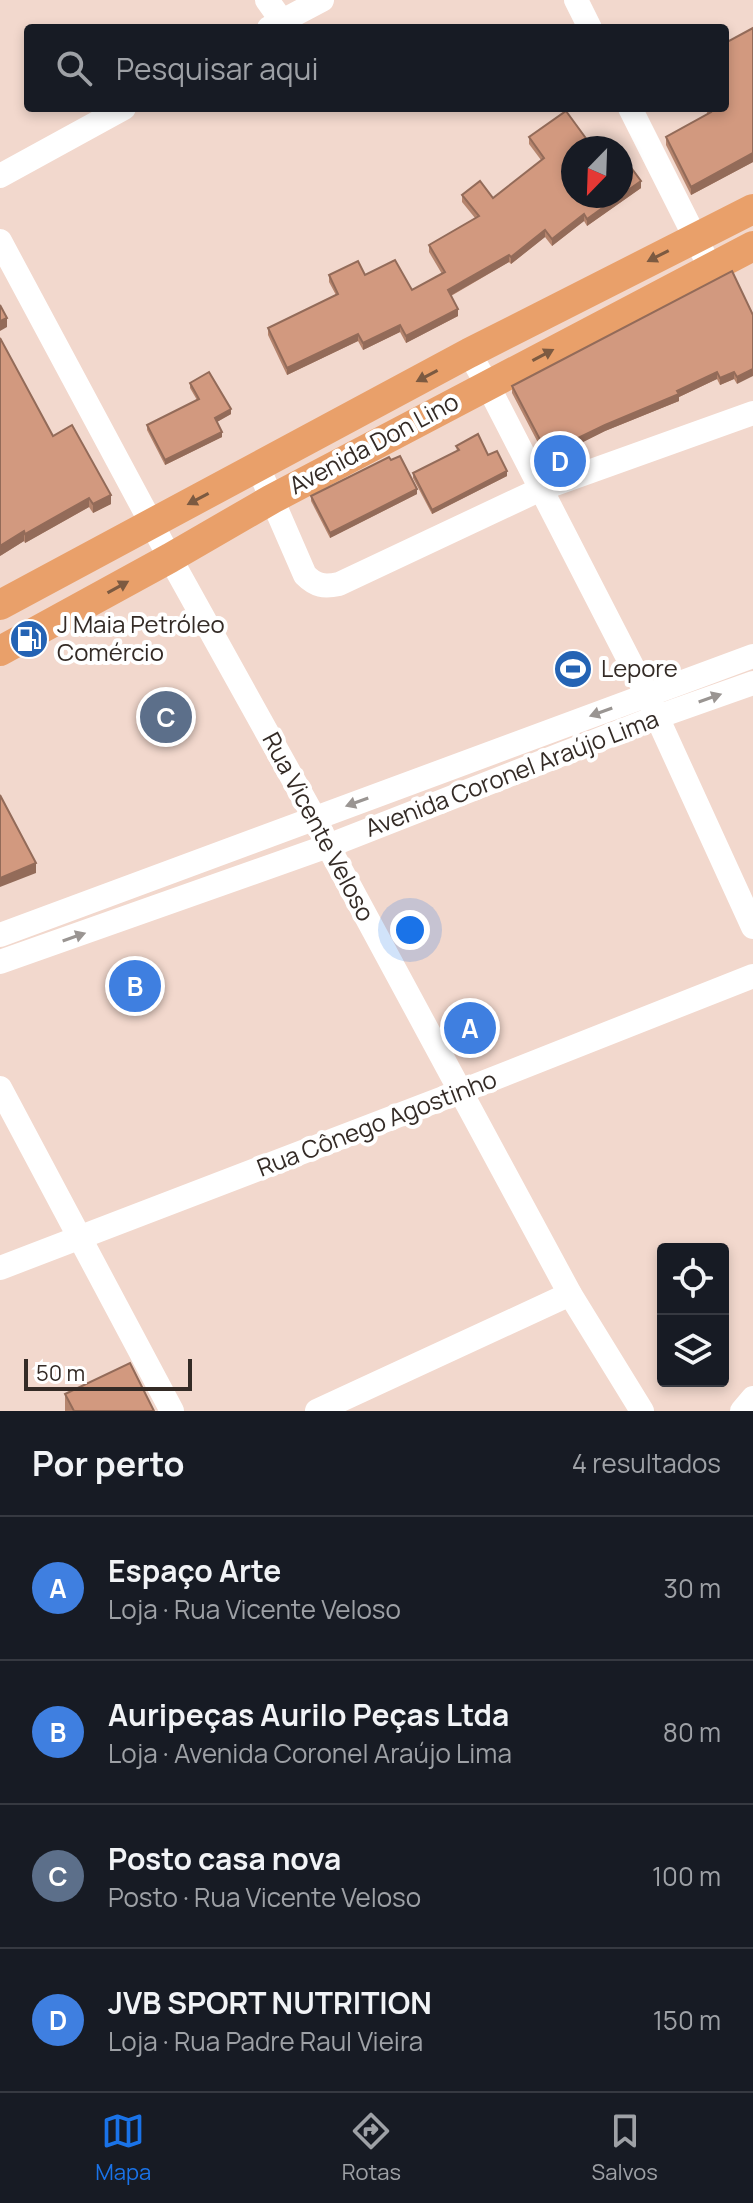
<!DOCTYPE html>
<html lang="pt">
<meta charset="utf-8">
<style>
body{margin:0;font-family:Manrope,sans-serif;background:#20242c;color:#f1f3f6}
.controls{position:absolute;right:24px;bottom:24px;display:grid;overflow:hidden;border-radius:8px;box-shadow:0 4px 12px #0003}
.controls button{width:72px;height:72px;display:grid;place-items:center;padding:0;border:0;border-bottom:2px solid #363941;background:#171b24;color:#f1f3f6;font:40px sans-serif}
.compass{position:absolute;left:561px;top:136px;width:72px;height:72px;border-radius:50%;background:#171b24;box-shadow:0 4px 12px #0003;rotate:203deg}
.scale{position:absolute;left:24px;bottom:20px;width:168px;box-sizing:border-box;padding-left:8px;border:4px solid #342b26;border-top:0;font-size:22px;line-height:28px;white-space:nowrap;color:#342b26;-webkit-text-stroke:6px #fff;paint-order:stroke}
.you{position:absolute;left:410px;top:930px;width:28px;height:28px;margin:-20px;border:6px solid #fff;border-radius:50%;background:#1a73e8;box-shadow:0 0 0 12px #1a73e833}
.badge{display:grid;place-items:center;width:52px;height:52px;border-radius:50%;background:#1a73e8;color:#fff;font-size:26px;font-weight:700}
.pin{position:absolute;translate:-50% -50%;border:4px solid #fff;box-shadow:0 2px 8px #0006}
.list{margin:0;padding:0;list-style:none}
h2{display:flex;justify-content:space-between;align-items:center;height:104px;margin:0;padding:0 32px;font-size:34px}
h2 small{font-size:26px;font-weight:400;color:#9ea1a6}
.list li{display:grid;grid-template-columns:52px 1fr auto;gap:24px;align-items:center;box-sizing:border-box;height:144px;padding:0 32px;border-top:2px solid #363941}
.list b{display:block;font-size:30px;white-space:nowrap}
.list p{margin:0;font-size:26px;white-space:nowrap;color:#9ea1a6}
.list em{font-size:26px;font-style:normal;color:#9ea1a6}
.icon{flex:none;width:44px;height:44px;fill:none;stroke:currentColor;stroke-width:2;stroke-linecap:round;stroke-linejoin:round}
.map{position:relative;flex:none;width:753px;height:1411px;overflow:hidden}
.search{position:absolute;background:#171b24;box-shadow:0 4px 12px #0003;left:24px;right:24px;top:24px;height:88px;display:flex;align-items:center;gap:20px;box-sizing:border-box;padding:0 28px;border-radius:8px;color:#9ea1a6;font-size:30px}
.sheet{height:680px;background:#171b24}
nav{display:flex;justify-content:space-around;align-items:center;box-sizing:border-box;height:112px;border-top:2px solid #363941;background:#171b24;font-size:22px;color:#9ea1a6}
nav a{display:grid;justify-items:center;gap:4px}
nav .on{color:#1a73e8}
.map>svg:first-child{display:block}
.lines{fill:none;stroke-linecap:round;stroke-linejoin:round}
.minor{stroke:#fff;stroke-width:24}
.major{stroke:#e9a06a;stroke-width:30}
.wall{fill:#b5846d}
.shaded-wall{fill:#936b59}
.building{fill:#d2997f;stroke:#936b59;stroke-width:2}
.oneway{fill:#7c5a41}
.oneway2{fill:#9a9592}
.labels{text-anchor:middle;stroke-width:8;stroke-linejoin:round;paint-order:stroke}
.street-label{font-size:24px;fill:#342b26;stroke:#fff}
.poi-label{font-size:24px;fill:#342b26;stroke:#fff;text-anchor:start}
</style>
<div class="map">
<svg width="753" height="1411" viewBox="0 0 753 1411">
<rect width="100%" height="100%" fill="#f2d8cd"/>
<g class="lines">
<g class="minor">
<path d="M 267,0 L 282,21"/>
<path d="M 576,0 L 590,28"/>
<path d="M 269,28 L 322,0"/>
<path d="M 630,108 L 710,267"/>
<path d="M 0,176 L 124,108"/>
<path d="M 0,241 L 170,558 L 314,817 L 328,846 L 570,1294 L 642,1411"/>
<path d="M 469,353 L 487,384 L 647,695 L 753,927"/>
<path d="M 258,467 L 305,575 C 316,586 324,587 339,584 L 541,489 L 753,413"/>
<path d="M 0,935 L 753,656"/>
<path d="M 0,962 L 328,846 L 657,717 L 753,683"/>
<path d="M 0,1088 L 172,1411"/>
<path d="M 0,1268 L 462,1091 L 753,976"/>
<path d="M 317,1411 L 570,1294"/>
<path d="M 742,1411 L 753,1398"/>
</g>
<g class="major">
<path d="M 0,605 L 469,353 L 753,209"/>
<path d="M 0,651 L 170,558 L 272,499 L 753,246"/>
</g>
</g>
<g class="wall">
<path d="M 753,28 L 753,162 L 691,195 L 666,145 L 666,137 L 708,114 L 704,108 L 725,108 Z"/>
<path d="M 529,137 L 573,148 L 641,188 L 587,226 L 584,221 L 552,246 L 545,237 L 511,264 L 509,262 L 451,296 L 458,316 L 406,343 L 400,332 L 363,350 L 358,341 L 287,375 L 268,335 L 268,328 L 336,295 L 329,282 L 329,275 L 365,275 L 412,290 L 442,274 L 429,252 L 429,245 L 475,218 L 462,202 L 462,195 L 493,198 L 541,160 L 529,144 Z"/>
<path d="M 753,315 L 737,384 L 734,379 L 720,385 L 717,379 L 679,397 L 679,401 L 605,431 L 547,460 L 512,393 L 512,386 Z"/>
<path d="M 190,383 L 231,414 L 217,422 L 222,437 L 165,465 L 147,430 L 147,425 L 197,400 L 190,388 Z"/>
<path d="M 53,436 L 111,504 L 93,513 L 89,507 L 25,543 L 24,541 L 0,556 Z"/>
<path d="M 456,446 L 488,455 L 507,476 L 432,514 L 413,478 L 413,473 L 457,451 Z"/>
<path d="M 417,494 L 330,538 L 311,501 L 311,496 Z"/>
<path d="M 65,1394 L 154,1411 L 65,1411 Z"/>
</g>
<g class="shaded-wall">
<path d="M 753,153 L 753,162 L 691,195 L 691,187 Z"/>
<path d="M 641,181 L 641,188 L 587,226 L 587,219 Z"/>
<path d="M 584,214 L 584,221 L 552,246 L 552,239 Z"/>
<path d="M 545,230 L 545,237 L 511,264 L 511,257 Z"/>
<path d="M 509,255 L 509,262 L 448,297 L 448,290 Z"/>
<path d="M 458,309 L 458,316 L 406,343 L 406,336 Z"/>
<path d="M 7,318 L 7,327 L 0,331 L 0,321 Z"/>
<path d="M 400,325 L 400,332 L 363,350 L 363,343 Z"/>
<path d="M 358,334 L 358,341 L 287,375 L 287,368 Z"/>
<path d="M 753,369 L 753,376 L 737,384 L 737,377 Z"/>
<path d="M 717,372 L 717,379 L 679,397 L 679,401 L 605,431 L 547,460 L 547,453 Z"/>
<path d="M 734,372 L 734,379 L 720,385 L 720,378 Z"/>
<path d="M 231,409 L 231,414 L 215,423 L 215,418 Z"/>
<path d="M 222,432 L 222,437 L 165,465 L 165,460 Z"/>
<path d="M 507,471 L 507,476 L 432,514 L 432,510 Z"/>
<path d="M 417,489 L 417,494 L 330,538 L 330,533 Z"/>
<path d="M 111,495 L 111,504 L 93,513 L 93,504 Z"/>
<path d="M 89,498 L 89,507 L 25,543 L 25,534 Z"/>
<path d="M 24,531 L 24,541 L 0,556 L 0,546 Z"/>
<path d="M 36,863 L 36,873 L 0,887 L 0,878 Z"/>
</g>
<g class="building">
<path d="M 753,28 L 753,153 L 691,187 L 666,137 L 711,112 L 709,108 L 725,108 L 725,43 Z"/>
<path d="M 566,111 L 593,148 L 573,148 L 573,196 L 619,196 L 587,219 L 584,214 L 552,239 L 545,230 L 511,257 L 509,255 L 448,290 L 458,309 L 406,336 L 400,325 L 363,343 L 358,334 L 287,368 L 268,328 L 338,294 L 329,275 L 358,261 L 365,275 L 395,260 L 412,290 L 445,272 L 429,245 L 479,216 L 462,195 L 480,181 L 493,198 L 544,158 L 529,137 Z"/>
<path d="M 621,154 L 641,181 L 621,195 Z"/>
<path d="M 732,271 L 753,315 L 753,369 L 737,377 L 734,372 L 720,378 L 717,372 L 677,391 L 679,394 L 605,425 L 547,453 L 512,386 Z"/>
<path d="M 0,305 L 7,318 L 0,321 Z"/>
<path d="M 0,338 L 53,436 L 72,425 L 111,495 L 93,504 L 89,498 L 25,534 L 24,531 L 0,546 Z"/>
<path d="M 209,372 L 231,409 L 215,418 L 222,432 L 165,460 L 147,425 L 199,399 L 190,383 Z"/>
<path d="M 478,434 L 488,455 L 497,451 L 507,471 L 432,510 L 413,473 L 459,450 L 456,446 Z"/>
<path d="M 400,456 L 417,489 L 330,533 L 311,496 L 389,457 L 391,460 Z"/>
<path d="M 0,795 L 36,863 L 0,878 Z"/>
<path d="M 130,1363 L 154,1411 L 74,1411 L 65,1394 Z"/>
</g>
<defs><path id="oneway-solid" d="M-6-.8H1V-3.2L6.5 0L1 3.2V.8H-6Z" transform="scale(2)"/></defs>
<g class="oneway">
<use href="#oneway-solid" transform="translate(658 256) rotate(153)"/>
<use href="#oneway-solid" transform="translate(543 355) rotate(-28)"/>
<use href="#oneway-solid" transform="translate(427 376) rotate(152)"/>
<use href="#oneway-solid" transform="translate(198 499) rotate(152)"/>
<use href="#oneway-solid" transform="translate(118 587) rotate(-29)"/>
</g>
<g class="oneway2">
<use href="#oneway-solid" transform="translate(710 698) rotate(-19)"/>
<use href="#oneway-solid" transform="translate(601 712) rotate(160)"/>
<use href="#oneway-solid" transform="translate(357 802) rotate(160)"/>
<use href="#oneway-solid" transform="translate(74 937) rotate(-19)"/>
</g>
<defs>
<symbol id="fuel-disc" viewBox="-11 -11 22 22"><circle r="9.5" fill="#2463b4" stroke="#fff"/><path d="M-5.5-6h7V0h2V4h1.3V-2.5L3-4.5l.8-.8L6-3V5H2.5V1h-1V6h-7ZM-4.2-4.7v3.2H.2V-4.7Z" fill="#fff"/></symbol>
<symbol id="stadium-disc" viewBox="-11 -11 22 22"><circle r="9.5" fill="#2463b4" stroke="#fff"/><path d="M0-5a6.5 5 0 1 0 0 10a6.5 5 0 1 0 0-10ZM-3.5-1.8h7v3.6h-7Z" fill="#fff"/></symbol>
</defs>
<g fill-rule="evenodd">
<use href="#fuel-disc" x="7" y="617" width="44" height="44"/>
<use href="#stadium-disc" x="551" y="647" width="44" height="44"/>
</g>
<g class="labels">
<g class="street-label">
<text transform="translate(374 444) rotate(-28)" y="8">Avenida Don Lino</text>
<text transform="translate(512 774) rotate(-21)" y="8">Avenida Coronel Araújo Lima</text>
<text transform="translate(318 827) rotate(62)" y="8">Rua Vicente Veloso</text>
<text transform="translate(377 1124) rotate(-21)" y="8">Rua Cônego Agostinho</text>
</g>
<g class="poi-label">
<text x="57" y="633">J Maia Petróleo<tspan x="57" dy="28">Comércio</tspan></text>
<text x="601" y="677">Lepore</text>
</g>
</g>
</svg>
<div class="controls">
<button><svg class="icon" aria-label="locate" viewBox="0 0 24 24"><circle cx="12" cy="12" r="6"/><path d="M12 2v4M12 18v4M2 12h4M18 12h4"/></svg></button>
<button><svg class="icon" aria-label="layers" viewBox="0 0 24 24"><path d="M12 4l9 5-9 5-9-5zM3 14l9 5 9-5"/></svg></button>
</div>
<svg class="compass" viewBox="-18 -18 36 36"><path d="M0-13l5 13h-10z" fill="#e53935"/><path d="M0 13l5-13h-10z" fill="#9ea1a6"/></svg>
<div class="scale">50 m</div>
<div class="you"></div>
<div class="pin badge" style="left:470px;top:1028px;background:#3f7fe0">A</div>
<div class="pin badge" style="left:135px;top:986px;background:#3f7fe0">B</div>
<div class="pin badge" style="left:166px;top:717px;background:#5c6f8a">C</div>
<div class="pin badge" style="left:560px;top:461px;background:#3f7fe0">D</div>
<div class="search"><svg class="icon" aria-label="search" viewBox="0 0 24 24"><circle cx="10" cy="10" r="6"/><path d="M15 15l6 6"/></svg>Pesquisar aqui</div>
</div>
<section class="sheet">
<h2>Por perto<small>4 resultados</small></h2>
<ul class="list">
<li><span class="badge" style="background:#3f7fe0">A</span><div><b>Espaço Arte</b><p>Loja · Rua Vicente Veloso</p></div><em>30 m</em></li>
<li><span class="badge" style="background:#3f7fe0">B</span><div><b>Auripeças Aurilo Peças Ltda</b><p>Loja · Avenida Coronel Araújo Lima</p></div><em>80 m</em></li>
<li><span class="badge" style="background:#5c6f8a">C</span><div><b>Posto casa nova</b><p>Posto · Rua Vicente Veloso</p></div><em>100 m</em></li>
<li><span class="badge" style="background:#3f7fe0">D</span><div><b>JVB SPORT NUTRITION</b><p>Loja · Rua Padre Raul Vieira</p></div><em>150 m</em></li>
</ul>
</section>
<nav>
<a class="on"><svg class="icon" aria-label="map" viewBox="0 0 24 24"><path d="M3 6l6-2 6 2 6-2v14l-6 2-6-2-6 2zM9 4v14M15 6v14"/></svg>Mapa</a>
<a><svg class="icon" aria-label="directions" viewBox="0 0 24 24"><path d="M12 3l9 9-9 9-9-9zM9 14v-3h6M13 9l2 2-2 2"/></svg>Rotas</a>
<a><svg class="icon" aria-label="saved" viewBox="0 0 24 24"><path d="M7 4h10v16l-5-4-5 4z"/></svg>Salvos</a>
</nav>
